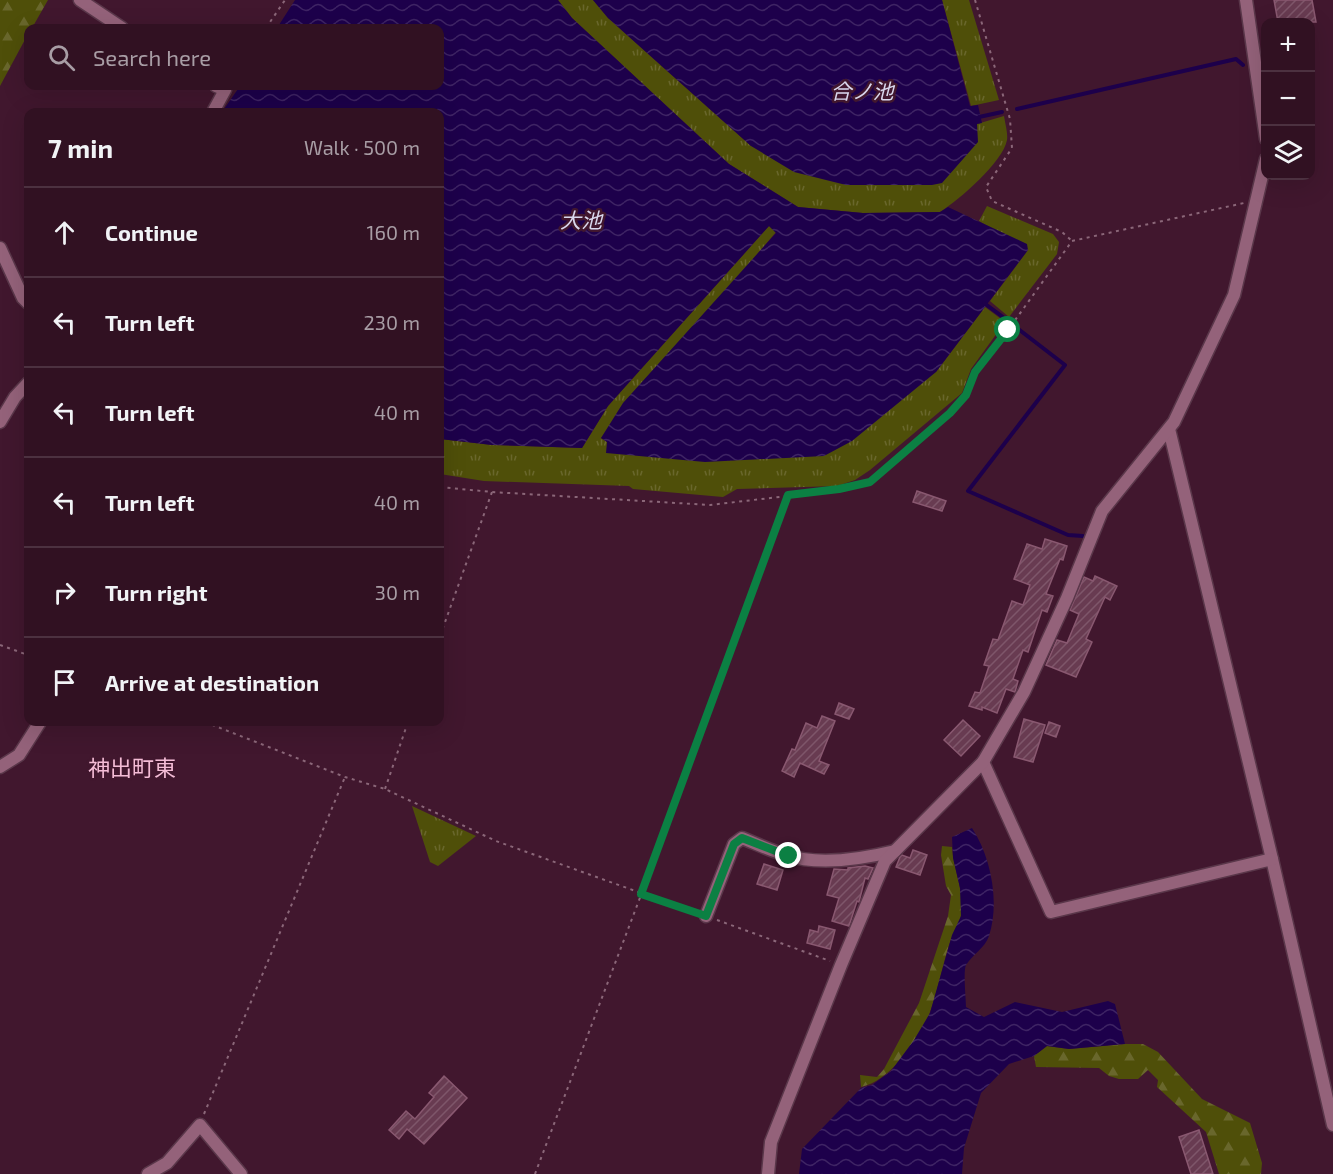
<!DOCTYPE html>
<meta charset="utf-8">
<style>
body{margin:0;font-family:"Exo 2","Noto Sans JP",sans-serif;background:#391a2a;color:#f1f3f6}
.controls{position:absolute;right:18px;top:18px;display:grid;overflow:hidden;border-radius:12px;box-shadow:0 6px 24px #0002}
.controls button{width:54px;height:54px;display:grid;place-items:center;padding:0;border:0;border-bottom:2px solid #4c3140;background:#311122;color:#f1f3f6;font:30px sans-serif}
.stop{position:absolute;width:18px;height:18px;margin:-14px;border:4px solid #0b8043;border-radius:50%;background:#fff}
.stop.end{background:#0b8043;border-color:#fff;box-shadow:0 2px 6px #0008}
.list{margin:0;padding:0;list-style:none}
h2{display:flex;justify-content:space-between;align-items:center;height:78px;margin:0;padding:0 24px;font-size:26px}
h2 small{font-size:20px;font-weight:400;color:#a89da5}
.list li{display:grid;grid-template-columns:39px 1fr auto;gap:18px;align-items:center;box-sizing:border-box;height:90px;padding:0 24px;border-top:2px solid #4c3140}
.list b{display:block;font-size:22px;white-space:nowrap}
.list em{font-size:20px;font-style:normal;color:#a89da5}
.icon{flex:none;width:33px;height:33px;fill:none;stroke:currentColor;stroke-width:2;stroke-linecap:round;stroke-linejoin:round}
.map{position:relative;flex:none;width:1333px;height:1174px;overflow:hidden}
.search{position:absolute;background:#311122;box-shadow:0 6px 24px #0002;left:24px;top:24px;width:420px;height:66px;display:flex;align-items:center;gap:15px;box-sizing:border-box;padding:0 21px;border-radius:12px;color:#a89da5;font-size:22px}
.panel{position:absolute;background:#311122;box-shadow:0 6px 24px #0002;left:24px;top:108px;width:420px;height:618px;border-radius:12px}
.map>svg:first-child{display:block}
.grass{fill:url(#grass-tufts)}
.forest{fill:url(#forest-firs)}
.water{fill:url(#water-waves)}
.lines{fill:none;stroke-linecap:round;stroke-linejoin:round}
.stream{stroke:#1d004b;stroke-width:4}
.building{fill:url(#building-hatch);stroke:#895870;stroke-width:1.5}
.street-casing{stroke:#5a374a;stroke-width:15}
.path{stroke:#8b6779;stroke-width:2;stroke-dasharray:3 4.5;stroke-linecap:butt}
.street{stroke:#94627a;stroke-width:12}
.route{stroke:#0b8043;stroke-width:8}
.labels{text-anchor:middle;stroke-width:5;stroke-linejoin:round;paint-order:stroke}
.water-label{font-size:21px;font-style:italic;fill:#d9d7ed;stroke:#41172e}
.quarter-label{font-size:22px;fill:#f4bcd6;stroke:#41172e}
</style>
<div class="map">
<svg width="1333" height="1174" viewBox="0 0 1333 1174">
<defs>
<pattern id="grass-tufts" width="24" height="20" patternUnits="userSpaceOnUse" patternTransform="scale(1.5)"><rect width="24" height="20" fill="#4f4f09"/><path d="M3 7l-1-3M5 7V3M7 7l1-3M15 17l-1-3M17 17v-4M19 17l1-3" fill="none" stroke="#69672c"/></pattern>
<pattern id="forest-firs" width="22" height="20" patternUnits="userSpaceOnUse" patternTransform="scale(1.5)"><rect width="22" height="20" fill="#4f4f09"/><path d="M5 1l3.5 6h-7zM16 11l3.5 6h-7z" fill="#69672c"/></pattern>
<pattern id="water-waves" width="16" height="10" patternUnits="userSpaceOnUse" patternTransform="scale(1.5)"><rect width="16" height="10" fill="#1d004b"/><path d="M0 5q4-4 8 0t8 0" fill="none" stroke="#3e2464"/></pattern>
<pattern id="building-hatch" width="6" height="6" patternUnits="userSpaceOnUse" patternTransform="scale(1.5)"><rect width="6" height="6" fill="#683b51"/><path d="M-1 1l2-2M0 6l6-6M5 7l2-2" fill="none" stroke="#7e566a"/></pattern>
</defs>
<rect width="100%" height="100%" fill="#41172e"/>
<g class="grass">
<path d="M 558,0 L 593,0 L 608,18 L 751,146 L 977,124 L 1004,116 C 1005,123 1008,133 1007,140 C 1003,162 959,200 940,212 L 863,213 L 798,207 L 729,164 L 572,18 Z"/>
<path d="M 942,0 L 969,0 L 999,100 L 971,106 Z"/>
<path d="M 987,206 L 1053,234 L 1059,242 L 1057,254 L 1009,317 L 990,301 L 1028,250 L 979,221 Z"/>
<path d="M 769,226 L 776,232 L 601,438 L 607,442 L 936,372 L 985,307 L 1005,322 L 971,369 L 962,393 L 870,470 L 855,480 L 837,486 L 737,489 L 723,497 L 633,489 L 629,486 L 484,481 L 440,474 L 440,439 L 492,445 L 582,448 L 608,406 Z"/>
<path d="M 412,806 L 476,836 L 438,866 L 430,862 Z"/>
</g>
<g class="forest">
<path d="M 0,0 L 48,0 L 32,28 L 28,28 L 28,34 L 0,86 Z"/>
<path d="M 942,846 L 952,847 C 953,869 965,892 961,915 C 960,925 952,935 949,945 C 942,967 938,990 930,1012 C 920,1039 890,1081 861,1087 L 860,1075 L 877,1077 L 884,1069 L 919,1003 L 948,916 L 951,895 L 946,886 L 941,855 Z"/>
<path d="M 1125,1044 L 1143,1044 L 1158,1052 L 1202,1099 L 1250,1123 L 1262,1163 L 1261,1174 L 1219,1174 L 1206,1132 L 1157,1087 L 1158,1080 L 1148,1070 L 1138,1079 L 1119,1079 L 1109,1076 L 1099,1068 L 1036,1067 L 1034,1056 L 1047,1046 L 1069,1049 Z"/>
</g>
<g class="water">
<path d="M 295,0 L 558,0 L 572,18 L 729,164 L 798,207 L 863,213 L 940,212 L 948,207 L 1027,244 L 1028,250 L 936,372 L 852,441 L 824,456 L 705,462 L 606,453 L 607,442 L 601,438 L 623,403 L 776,233 L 769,226 L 608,406 L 582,448 L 492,445 L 440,439 L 440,112 L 222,112 L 240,86 L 440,86 L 440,28 L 277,28 Z"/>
<path d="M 593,0 L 942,0 L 970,106 L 978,105 L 982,123 L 977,124 L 978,142 L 942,183 L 932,185 L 846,185 L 794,172 L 751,146 L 608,18 Z"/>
<path d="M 972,828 C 991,857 1000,902 989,936 C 985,948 972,955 966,965 C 963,972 966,998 966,1007 L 984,1017 L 1015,1002 L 1062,1012 L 1108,1001 L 1115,1004 L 1125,1044 L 1069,1049 L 1047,1046 L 1034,1056 L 1009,1064 L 981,1093 L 964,1148 L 962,1174 L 799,1174 L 802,1149 L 861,1088 L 872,1085 L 891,1071 L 914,1040 L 930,1013 L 952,935 L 961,916 L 960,888 L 953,858 L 952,837 Z"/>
</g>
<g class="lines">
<g class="stream">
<path d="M 1017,109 L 1236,59 L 1243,65"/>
<path d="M 979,117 L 1002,112"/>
<path d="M 984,303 L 1007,320"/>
<path d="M 1017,328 L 1065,365 L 968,491 L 1068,535 L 1083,536"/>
</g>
</g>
<g class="building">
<path d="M 1274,0 L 1312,0 L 1316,22 L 1278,22 Z"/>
<path d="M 917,491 L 946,501 L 942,511 L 913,502 Z"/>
<path d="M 1045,539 L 1067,546 L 1063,560 L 1060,559 L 1046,594 L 1053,596 L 1047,612 L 1042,610 L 1028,652 L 1023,650 L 1013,679 L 1018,681 L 1015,692 L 1006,689 L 997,713 L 982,707 L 982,710 L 969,706 L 975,692 L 980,693 L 989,666 L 984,665 L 993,639 L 998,640 L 1012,601 L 1023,605 L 1030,585 L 1014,579 L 1027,544 L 1042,549 Z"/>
<path d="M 1095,576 L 1117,586 L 1110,600 L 1105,597 L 1086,639 L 1092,642 L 1076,677 L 1046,665 L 1057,640 L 1067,643 L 1079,614 L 1070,610 L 1084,577 L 1093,581 Z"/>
<path d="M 839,703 L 854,709 L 849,719 L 835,714 Z"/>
<path d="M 822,716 L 835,721 L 819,761 L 829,765 L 824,774 L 800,763 L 794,777 L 782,771 L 792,749 L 795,750 L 806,723 L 817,728 Z"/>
<path d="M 1024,719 L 1045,725 L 1033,762 L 1014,757 Z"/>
<path d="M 963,720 L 980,736 L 961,756 L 944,740 Z"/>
<path d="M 1049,722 L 1060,726 L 1056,737 L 1045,733 Z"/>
<path d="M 913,850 L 927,855 L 920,875 L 896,867 L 900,857 L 902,855 L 910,858 Z"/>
<path d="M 764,864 L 783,870 L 777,890 L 757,884 Z"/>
<path d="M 865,866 L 873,868 L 868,879 L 865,878 L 859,902 L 857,901 L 849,926 L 832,921 L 839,898 L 827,895 L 834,869 L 848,870 L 848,868 Z"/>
<path d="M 819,926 L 835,930 L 830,949 L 807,943 L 810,930 L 818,932 Z"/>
<path d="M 444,1076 L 467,1098 L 424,1144 L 407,1129 L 399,1139 L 389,1130 L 406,1111 L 415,1119 L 434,1097 L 429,1093 Z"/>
<path d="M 1199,1130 L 1213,1174 L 1191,1174 L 1179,1137 Z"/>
</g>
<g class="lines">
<defs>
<g id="street">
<path d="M 80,0 L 122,28"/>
<path d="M 1246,0 L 1266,139"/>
<path d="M 213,112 L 225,90 L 216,86"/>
<path d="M 0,248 L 23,298 L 28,303"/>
<path d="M 0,422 L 15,397 L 28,383"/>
<path d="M 1169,429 L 1272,859 L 1333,1125"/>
<path d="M 983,762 L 1051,912 L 1272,859"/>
<path d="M 0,767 L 19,755 L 40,722"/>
<path d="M 706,916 L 734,844 L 742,838 C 757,844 771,851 786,855 C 819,866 862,859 895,851"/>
<path d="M 148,1174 L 167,1163 L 200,1125 L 241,1174"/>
<path d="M 768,1174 L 771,1142 L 841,965 L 885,861 L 983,762 L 1024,692 L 1067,598 L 1102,511 L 1174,422 L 1234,295 L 1266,159"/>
</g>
</defs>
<use href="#street" class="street-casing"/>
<g class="path">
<path d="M 975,0 L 1010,119 L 1012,148 L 986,187 L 992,201 L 1062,232 L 1072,241"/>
<path d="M 266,28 L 285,0"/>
<path d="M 440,487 L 492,492 L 710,505 L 839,490 L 870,482 L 950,413 L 966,395 L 975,372 L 1008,330 L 1072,241 L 1244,203"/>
<path d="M 440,636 L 492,492"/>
<path d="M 0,645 L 28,655"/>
<path d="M 205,722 L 345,777 L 385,789 L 496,841 L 694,912"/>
<path d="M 385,789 L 408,722"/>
<path d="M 717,920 L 830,961"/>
<path d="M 204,1114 L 345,777"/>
<path d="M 535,1174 L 641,895 L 788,495"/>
</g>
<use href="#street" class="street"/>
</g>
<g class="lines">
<path class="route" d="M 789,856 L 742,838 L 734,844 L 706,916 L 641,894 L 788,495 L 839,489 L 870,482 L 950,413 L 966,395 L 975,372 L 1008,330"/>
</g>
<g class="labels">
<g class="water-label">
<text x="862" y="99">合ノ池</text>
<text x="581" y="228">大池</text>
</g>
<g class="quarter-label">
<text x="132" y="776">神出町東</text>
</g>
</g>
</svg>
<div class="controls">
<button>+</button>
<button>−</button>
<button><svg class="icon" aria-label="layers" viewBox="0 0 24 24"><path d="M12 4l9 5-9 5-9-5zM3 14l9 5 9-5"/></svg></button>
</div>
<div class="stop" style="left:1008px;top:330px"></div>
<div class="stop end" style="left:789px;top:856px"></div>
<div class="search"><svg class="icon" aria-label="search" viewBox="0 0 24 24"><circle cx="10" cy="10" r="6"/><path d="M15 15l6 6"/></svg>Search here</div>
<section class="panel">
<h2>7 min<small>Walk · 500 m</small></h2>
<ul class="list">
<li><svg class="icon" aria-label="ahead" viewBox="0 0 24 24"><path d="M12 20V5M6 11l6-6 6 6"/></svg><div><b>Continue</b></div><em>160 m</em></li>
<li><svg class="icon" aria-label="left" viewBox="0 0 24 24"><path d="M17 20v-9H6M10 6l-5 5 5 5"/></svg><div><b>Turn left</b></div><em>230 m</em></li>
<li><svg class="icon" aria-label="left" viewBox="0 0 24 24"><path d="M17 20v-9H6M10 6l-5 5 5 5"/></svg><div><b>Turn left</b></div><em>40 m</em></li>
<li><svg class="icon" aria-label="left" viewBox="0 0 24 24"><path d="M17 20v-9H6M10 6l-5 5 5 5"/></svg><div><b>Turn left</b></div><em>40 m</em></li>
<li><svg class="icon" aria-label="right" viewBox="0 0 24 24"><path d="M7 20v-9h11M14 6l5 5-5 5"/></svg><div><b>Turn right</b></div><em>30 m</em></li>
<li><svg class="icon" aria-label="arrive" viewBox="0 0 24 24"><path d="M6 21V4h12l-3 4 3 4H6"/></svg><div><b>Arrive at destination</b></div></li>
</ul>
</section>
</div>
